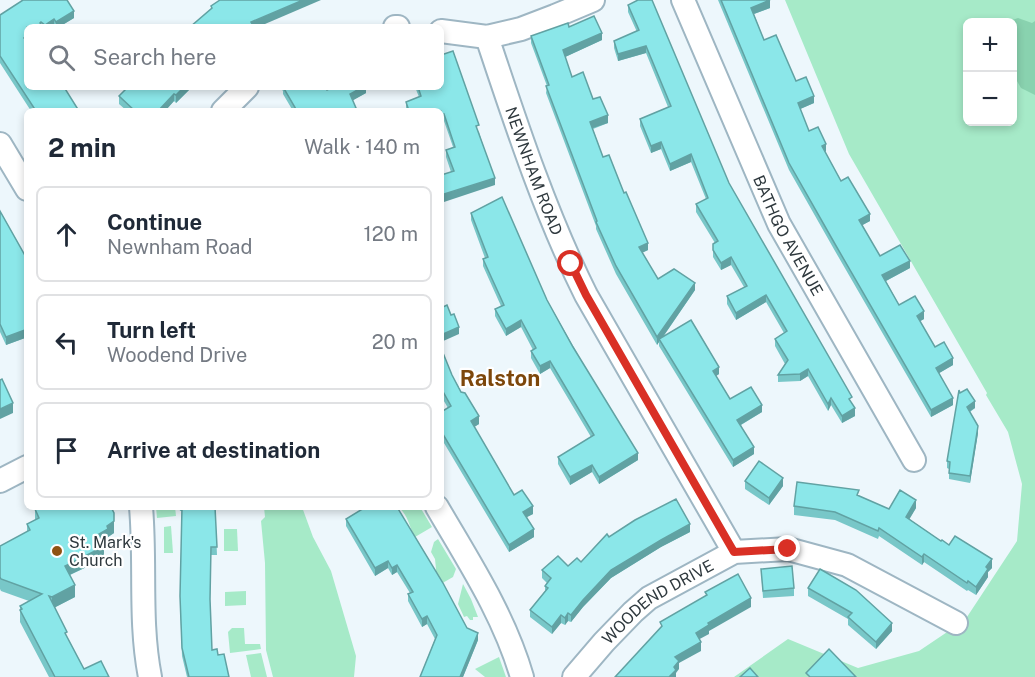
<!DOCTYPE html>
<meta charset="utf-8">
<style>
body{margin:0;font-family:"Public Sans",sans-serif;background:#f6f6f7;color:#1f2937}
.controls{position:absolute;right:18px;top:18px;display:grid;overflow:hidden;border-radius:9px;box-shadow:0 3px 9px #0003}
.controls button{width:54px;height:54px;display:grid;place-items:center;padding:0;border:0;border-bottom:2px solid #e0e1e3;background:#fff;color:#1f2937;font:30px sans-serif}
.stop{position:absolute;width:18px;height:18px;margin:-14px;border:4px solid #d93025;border-radius:50%;background:#fff}
.stop.end{background:#d93025;border-color:#fff;box-shadow:0 2px 6px #0008}
.list{margin:0;padding:0;list-style:none}
h2{display:flex;justify-content:space-between;align-items:center;height:78px;margin:0;padding:0 24px;font-size:26px}
h2 small{font-size:20px;font-weight:400;color:#747a83}
.list li{display:grid;grid-template-columns:39px 1fr auto;gap:18px;align-items:center;box-sizing:border-box;height:96px;margin:0 12px 12px;padding:0 12px;border:2px solid #e0e1e3;border-radius:9px}
.list b{display:block;font-size:22px;white-space:nowrap}
.list p{margin:0;font-size:20px;white-space:nowrap;color:#747a83}
.list em{font-size:20px;font-style:normal;color:#747a83}
.icon{flex:none;width:33px;height:33px;fill:none;stroke:currentColor;stroke-width:2;stroke-linecap:round;stroke-linejoin:round}
.map{position:relative;flex:none;width:1035px;height:677px;overflow:hidden}
.search{position:absolute;background:#fff;box-shadow:0 3px 9px #0003;left:24px;top:24px;width:420px;height:66px;display:flex;align-items:center;gap:15px;box-sizing:border-box;padding:0 21px;border-radius:9px;color:#747a83;font-size:22px}
.panel{position:absolute;background:#fff;box-shadow:0 3px 9px #0003;left:24px;top:108px;width:420px;height:402px;border-radius:9px}
.map>svg:first-child{display:block}
.green{fill:#a6eac8;fill-rule:evenodd}
.forest{fill:#89d2af}
.lines{fill:none;stroke-linecap:round;stroke-linejoin:round}
.minor-casing{stroke:#9eb6c3;stroke-width:26}
.minor{stroke:#fff;stroke-width:22}
.wall{fill:#78c7c8}
.shaded-wall{fill:#61a2a3}
.building{fill:#8be7e9;stroke:#61a2a3;stroke-width:1.5}
.route{stroke:#d93025;stroke-width:8}
.poi-dot{fill:#8f5313;stroke:#fff;stroke-width:2}
.labels{text-anchor:middle;stroke-width:4.5;stroke-linejoin:round;paint-order:stroke}
.street-label{font-size:16px;fill:#2f393e;stroke:#fff}
.poi-label{font-size:16px;fill:#2f393e;stroke:#fff;text-anchor:start}
.district-label{font-size:22px;font-weight:bold;fill:#7d470b;stroke:#fff}
</style>
<div class="map">
<svg width="1035" height="677" viewBox="0 0 1035 677">
<rect width="100%" height="100%" fill="#edf7fc"/>
<g class="green">
<path d="M 785,0 L 1035,0 L 1035,677 L 734,677 L 788,639 L 858,668 L 919,651 L 965,620 L 1017,541 L 1022,484 L 1008,432 L 986,395 L 987,393 L 849,154 ZM 968,22 L 1012,22 L 1012,122 L 968,122 Z"/>
<path d="M 156,507 L 175,507 L 176,516 L 157,518 Z"/>
<path d="M 264,507 L 302,507 L 313,537 L 331,571 L 356,656 L 354,677 L 273,677 L 266,650 L 265,563 L 261,521 L 265,517 Z"/>
<path d="M 398,507 L 420,507 L 432,527 L 415,537 C 409,527 408,514 398,507 Z"/>
<path d="M 171,526 L 173,553 L 164,553 L 164,527 Z"/>
<path d="M 224,529 L 237,529 L 238,551 L 224,551 Z"/>
<path d="M 438,539 L 456,569 L 453,577 L 432,589 L 436,569 L 435,559 L 431,552 L 434,542 Z"/>
<path d="M 463,584 L 471,599 L 478,617 L 473,617 L 473,620 L 470,620 L 467,616 L 464,617 L 458,604 Z"/>
<path d="M 246,591 L 246,605 L 225,606 L 225,592 Z"/>
<path d="M 232,628 L 244,628 L 245,644 L 260,644 L 261,649 L 230,653 L 228,632 Z"/>
<path d="M 261,653 L 267,677 L 251,677 L 246,655 Z"/>
<path d="M 499,657 L 506,677 L 485,677 L 475,669 Z"/>
</g>
<path class="forest" d="M 1018,18 L 1032,23 L 1035,21 L 1035,95 L 1021,88 L 1013,74 L 1012,22 L 1007,22 Z"/>
<g class="lines">
<defs>
<g id="minor">
<path id="s1" d="M 683,0 L 779,224 L 914,460"/>
<path d="M 395,27 L 398,27"/>
<path d="M 441,31 L 487,37 L 521,29 L 555,16 L 593,0"/>
<path id="s2" d="M 487,37 C 516,124 545,213 586,295 L 734,552"/>
<path d="M 223,111 L 247,87"/>
<path d="M 0,144 L 27,189"/>
<path d="M 0,481 L 27,467"/>
<path d="M 141,507 C 146,564 139,621 150,677"/>
<path d="M 437,507 C 469,562 504,615 522,677"/>
<path id="s3" d="M 574,677 L 604,642 L 633,612 L 649,598 L 734,552 L 788,549 L 847,565 L 956,623"/>
</g>
</defs>
<use href="#minor" class="minor-casing"/>
<use href="#minor" class="minor"/>
</g>
<g class="wall">
<path d="M 718,0 L 770,0 L 770,8 L 754,14 L 764,40 L 814,103 L 800,109 L 809,131 L 826,151 L 825,152 L 841,181 L 870,221 L 862,225 L 880,256 L 910,268 L 886,281 L 899,305 L 924,319 L 920,321 L 935,347 L 953,365 L 939,373 L 953,405 L 931,417 L 835,251 L 789,170 Z"/>
<path d="M 628,5 L 852,404 L 855,416 L 842,423 L 831,405 L 828,411 L 808,376 L 800,381 L 778,382 L 778,375 L 785,364 L 775,346 L 775,339 L 784,333 L 766,302 L 736,320 L 727,304 L 727,296 L 744,287 L 731,265 L 721,270 L 713,257 L 713,244 L 715,243 L 696,212 L 696,204 L 706,199 L 691,162 L 670,171 L 661,149 L 651,153 L 640,126 L 640,119 L 668,107 L 646,53 L 618,61 L 614,48 L 614,41 L 637,32 L 628,12 Z"/>
<path d="M 0,15 L 74,18 L 59,27 L 27,27 L 27,87 L 79,111 L 31,111 L 0,63 Z"/>
<path d="M 569,27 L 602,40 L 565,57 L 572,77 L 593,99 L 608,123 L 593,129 L 603,157 L 624,193 L 648,250 L 642,253 L 658,279 L 695,290 L 663,337 L 719,374 L 716,376 L 730,399 L 762,412 L 741,425 L 754,454 L 733,467 L 659,346 L 659,342 L 657,345 L 616,274 L 596,229 L 596,226 L 546,93 L 547,86 L 531,43 L 531,36 Z"/>
<path d="M 192,87 L 176,103 L 174,101 L 165,111 L 127,111 L 119,104 L 119,96 L 144,88 Z"/>
<path d="M 280,87 L 325,87 L 327,90 L 366,87 L 366,93 L 353,100 L 356,111 L 293,111 L 283,94 L 283,91 Z"/>
<path d="M 415,87 L 441,87 L 479,132 L 495,185 L 451,172 L 446,157 L 446,150 L 453,147 L 444,121 L 441,111 L 406,111 L 406,102 L 419,97 Z"/>
<path d="M 0,211 L 27,259 L 27,342 L 25,338 L 6,345 L 0,332 Z"/>
<path d="M 471,213 L 547,300 L 638,460 L 599,484 L 592,472 L 570,485 L 558,464 L 558,457 L 591,437 L 550,368 L 540,374 L 531,358 L 531,351 L 533,350 L 521,327 L 506,336 L 495,316 L 495,309 L 501,306 L 483,266 L 483,259 L 485,258 L 471,220 Z"/>
<path d="M 441,348 L 452,375 L 479,424 L 474,427 L 514,495 L 533,514 L 527,517 L 534,537 L 509,552 L 441,438 L 441,412 L 448,408 L 441,396 Z"/>
<path d="M 960,393 L 975,408 L 970,412 L 978,433 L 970,483 L 949,479 L 949,469 L 947,468 L 947,461 Z"/>
<path d="M 745,481 L 783,486 L 769,505 L 745,489 Z"/>
<path d="M 859,496 L 889,509 L 916,508 L 909,519 L 941,541 L 992,568 L 988,572 L 988,577 L 976,595 L 968,590 L 967,591 L 924,562 L 922,565 L 879,536 L 878,539 L 835,520 L 794,515 L 794,506 Z"/>
<path d="M 179,507 L 215,507 L 217,555 L 211,555 L 210,602 L 212,650 L 218,655 L 229,677 L 187,677 L 182,656 L 180,604 L 182,511 L 180,511 Z"/>
<path d="M 359,507 L 397,507 L 467,628 L 478,640 L 463,677 L 420,677 L 435,639 L 427,624 L 422,627 L 408,601 L 408,594 L 410,593 L 397,572 L 392,575 L 388,568 L 375,576 L 346,526 L 346,519 L 361,510 Z"/>
<path d="M 35,509 L 114,513 L 114,533 L 108,537 L 108,541 L 103,544 L 104,556 L 95,560 L 95,563 L 70,575 L 75,597 L 55,607 L 67,637 L 84,669 L 109,677 L 49,677 L 20,622 L 20,606 L 29,601 L 1,591 L 0,589 L 0,546 L 27,532 L 27,524 L 35,520 Z"/>
<path d="M 690,532 L 661,547 L 611,578 L 583,607 L 571,622 L 568,621 L 565,625 L 561,623 L 552,634 L 530,617 L 530,610 L 545,591 L 545,586 L 547,583 L 542,578 L 542,570 L 568,566 L 581,562 L 609,537 Z"/>
<path d="M 761,569 L 794,588 L 794,596 L 763,598 Z"/>
<path d="M 808,588 L 892,631 L 876,649 L 848,625 L 848,619 L 808,596 Z"/>
</g>
<g class="shaded-wall">
<path d="M 303,0 L 321,0 L 258,27 L 251,27 L 251,22 Z"/>
<path d="M 770,0 L 770,8 L 751,15 L 751,8 Z"/>
<path d="M 74,11 L 74,18 L 59,27 L 56,27 L 56,22 Z"/>
<path d="M 54,19 L 54,26 L 45,27 L 45,25 Z"/>
<path d="M 602,33 L 602,40 L 563,58 L 563,50 Z"/>
<path d="M 646,46 L 646,53 L 618,61 L 618,54 Z"/>
<path d="M 184,87 L 192,87 L 176,103 L 176,95 Z"/>
<path d="M 363,87 L 366,87 L 366,93 L 350,102 L 350,94 Z"/>
<path d="M 174,94 L 174,101 L 165,111 L 158,111 Z"/>
<path d="M 814,96 L 814,103 L 798,110 L 798,103 Z"/>
<path d="M 444,114 L 444,121 L 441,122 L 441,115 Z"/>
<path d="M 608,115 L 608,123 L 590,129 L 590,122 Z"/>
<path d="M 661,142 L 661,149 L 651,153 L 651,146 Z"/>
<path d="M 826,144 L 826,151 L 822,153 L 822,146 Z"/>
<path d="M 691,154 L 691,162 L 670,171 L 670,164 Z"/>
<path d="M 495,178 L 495,185 L 441,203 L 441,195 Z"/>
<path d="M 870,214 L 870,221 L 859,227 L 859,220 Z"/>
<path d="M 648,243 L 648,250 L 639,254 L 639,247 Z"/>
<path d="M 731,257 L 731,265 L 721,270 L 721,263 Z"/>
<path d="M 910,261 L 910,268 L 882,283 L 882,275 Z"/>
<path d="M 695,283 L 695,290 L 660,341 L 659,339 L 659,342 L 657,345 L 657,337 Z"/>
<path d="M 766,295 L 766,302 L 736,320 L 736,313 Z"/>
<path d="M 924,311 L 924,319 L 917,323 L 917,316 Z"/>
<path d="M 521,320 L 521,327 L 506,336 L 506,329 Z"/>
<path d="M 459,327 L 459,334 L 441,342 L 441,335 Z"/>
<path d="M 25,330 L 25,338 L 6,345 L 6,337 Z"/>
<path d="M 953,358 L 953,365 L 936,375 L 936,368 Z"/>
<path d="M 550,361 L 550,368 L 540,374 L 540,366 Z"/>
<path d="M 719,367 L 719,374 L 713,378 L 713,371 Z"/>
<path d="M 808,369 L 808,376 L 800,381 L 800,374 Z"/>
<path d="M 831,398 L 831,405 L 828,411 L 828,404 Z"/>
<path d="M 953,398 L 953,405 L 931,417 L 931,410 Z"/>
<path d="M 975,401 L 975,408 L 967,413 L 967,407 Z"/>
<path d="M 13,403 L 13,413 L 0,419 L 0,409 Z"/>
<path d="M 762,405 L 762,412 L 737,427 L 737,420 Z"/>
<path d="M 855,408 L 855,416 L 842,423 L 842,416 Z"/>
<path d="M 479,416 L 479,424 L 471,429 L 471,421 Z"/>
<path d="M 978,426 L 978,433 L 970,483 L 970,476 Z"/>
<path d="M 754,447 L 754,454 L 733,467 L 733,460 Z"/>
<path d="M 638,453 L 638,460 L 599,484 L 599,477 Z"/>
<path d="M 592,465 L 592,472 L 570,485 L 570,477 Z"/>
<path d="M 783,478 L 783,486 L 769,505 L 769,498 Z"/>
<path d="M 916,500 L 916,508 L 906,525 L 906,517 Z"/>
<path d="M 533,506 L 533,514 L 523,519 L 523,512 Z"/>
<path d="M 114,521 L 114,533 L 108,537 L 108,541 L 99,546 L 99,534 L 107,526 Z"/>
<path d="M 690,524 L 690,532 L 661,547 L 611,578 L 583,607 L 571,622 L 571,615 L 583,600 L 611,570 L 661,540 Z"/>
<path d="M 534,529 L 534,537 L 509,552 L 509,545 Z"/>
<path d="M 104,544 L 104,556 L 95,560 L 95,563 L 65,577 L 65,566 Z"/>
<path d="M 924,554 L 924,562 L 922,565 L 922,557 Z"/>
<path d="M 992,559 L 992,568 L 988,572 L 988,577 L 976,595 L 976,587 L 986,567 Z"/>
<path d="M 388,561 L 388,568 L 375,576 L 375,568 Z"/>
<path d="M 397,565 L 397,572 L 392,575 L 392,568 Z"/>
<path d="M 75,585 L 75,597 L 52,609 L 52,597 Z"/>
<path d="M 751,598 L 751,607 L 709,631 L 709,634 L 696,641 L 696,633 L 708,623 Z"/>
<path d="M 568,613 L 568,621 L 565,625 L 565,618 Z"/>
<path d="M 561,615 L 561,623 L 552,634 L 552,627 Z"/>
<path d="M 427,616 L 427,624 L 422,627 L 422,619 Z"/>
<path d="M 892,623 L 892,631 L 876,649 L 876,642 Z"/>
<path d="M 478,633 L 478,640 L 463,677 L 460,677 Z"/>
<path d="M 701,642 L 701,651 L 679,663 L 679,669 L 676,673 L 676,677 L 669,677 L 675,657 Z"/>
</g>
<g class="building">
<path d="M 23,0 L 67,0 L 74,11 L 56,22 L 54,19 L 45,25 L 41,22 L 40,23 L 42,27 L 27,27 L 27,36 L 24,38 L 27,42 L 27,87 L 64,87 L 79,111 L 36,111 L 0,56 L 0,15 Z"/>
<path d="M 220,0 L 303,0 L 251,22 L 254,27 L 190,27 L 212,8 L 211,6 Z"/>
<path d="M 638,0 L 652,0 L 729,183 L 852,397 L 849,399 L 855,408 L 842,416 L 831,398 L 828,404 L 808,369 L 800,374 L 778,375 L 788,360 L 775,339 L 787,331 L 766,295 L 736,313 L 727,296 L 747,286 L 731,257 L 721,263 L 713,250 L 713,244 L 718,241 L 696,204 L 708,198 L 691,154 L 670,164 L 661,142 L 651,146 L 640,119 L 671,106 L 646,46 L 618,54 L 614,41 L 639,30 L 628,5 Z"/>
<path d="M 721,0 L 770,0 L 751,8 L 764,40 L 776,35 L 796,81 L 806,77 L 814,96 L 798,103 L 809,131 L 818,127 L 826,144 L 822,146 L 841,181 L 848,177 L 870,214 L 859,220 L 880,256 L 900,245 L 910,261 L 882,275 L 899,305 L 915,296 L 924,311 L 917,316 L 935,347 L 944,342 L 953,358 L 936,368 L 953,398 L 931,410 L 835,244 L 789,163 Z"/>
<path d="M 594,16 L 602,33 L 563,50 L 572,77 L 583,72 L 593,99 L 600,97 L 608,115 L 590,122 L 603,157 L 609,155 L 624,193 L 626,192 L 648,243 L 639,247 L 658,279 L 674,269 L 695,283 L 657,337 L 616,266 L 596,222 L 597,221 L 546,86 L 549,85 L 531,36 L 568,23 L 569,27 Z"/>
<path d="M 453,51 L 479,125 L 476,126 L 495,178 L 441,195 L 441,175 L 454,171 L 446,150 L 455,147 L 444,114 L 441,115 L 441,111 L 433,111 L 433,109 L 426,111 L 409,111 L 406,102 L 421,96 L 418,87 L 441,87 L 441,55 Z"/>
<path d="M 128,87 L 143,87 L 144,88 L 145,87 L 184,87 L 176,95 L 174,94 L 158,111 L 135,111 L 119,96 Z"/>
<path d="M 283,87 L 325,87 L 327,90 L 333,87 L 363,87 L 350,94 L 356,108 L 350,111 L 297,111 Z"/>
<path d="M 502,197 L 547,300 L 573,347 L 638,453 L 599,477 L 592,465 L 570,477 L 558,457 L 594,435 L 550,361 L 540,366 L 531,351 L 536,348 L 521,320 L 506,329 L 495,309 L 504,305 L 483,259 L 488,257 L 471,213 Z"/>
<path d="M 0,211 L 27,259 L 27,334 L 25,330 L 6,337 L 0,324 Z"/>
<path d="M 447,305 L 451,315 L 454,314 L 459,327 L 441,335 L 441,308 Z"/>
<path d="M 691,320 L 719,367 L 713,371 L 730,399 L 751,387 L 762,405 L 737,420 L 754,447 L 733,460 L 659,339 Z"/>
<path d="M 441,348 L 452,375 L 461,392 L 465,393 L 479,416 L 471,421 L 514,495 L 522,490 L 533,506 L 523,512 L 534,529 L 509,545 L 441,431 L 441,412 L 451,406 L 441,388 Z"/>
<path d="M 2,379 L 13,403 L 0,409 L 0,380 Z"/>
<path d="M 967,389 L 975,401 L 967,407 L 978,426 L 970,476 L 949,473 L 950,462 L 947,461 L 959,390 L 960,393 Z"/>
<path d="M 759,461 L 783,478 L 769,498 L 745,481 Z"/>
<path d="M 797,482 L 859,490 L 857,495 L 889,509 L 900,490 L 916,500 L 906,517 L 941,541 L 942,540 L 949,545 L 955,536 L 992,559 L 986,567 L 988,569 L 976,587 L 968,581 L 967,583 L 924,554 L 922,557 L 879,528 L 878,531 L 835,512 L 794,506 Z"/>
<path d="M 676,499 L 690,524 L 661,540 L 611,570 L 583,600 L 571,615 L 568,613 L 565,618 L 561,615 L 552,627 L 530,610 L 548,588 L 545,586 L 551,578 L 542,570 L 558,556 L 568,566 L 577,558 L 581,562 L 607,534 L 609,537 L 635,520 Z"/>
<path d="M 39,507 L 111,507 L 114,513 L 114,521 L 107,526 L 108,529 L 99,534 L 104,544 L 94,549 L 95,551 L 65,566 L 75,585 L 52,597 L 49,596 L 67,632 L 65,633 L 84,669 L 101,661 L 109,677 L 55,677 L 20,610 L 22,609 L 20,606 L 42,594 L 1,579 L 0,577 L 0,546 L 30,530 L 27,524 L 39,518 L 35,509 Z"/>
<path d="M 182,507 L 215,507 L 217,547 L 211,547 L 210,599 L 212,650 L 217,649 L 218,655 L 224,654 L 229,677 L 189,677 L 182,648 L 180,596 Z"/>
<path d="M 364,507 L 397,507 L 443,583 L 467,628 L 478,633 L 460,677 L 420,677 L 437,635 L 427,616 L 422,619 L 408,594 L 413,592 L 397,565 L 392,568 L 388,561 L 375,568 L 346,519 L 364,508 Z"/>
<path d="M 792,566 L 794,588 L 763,591 L 761,569 Z"/>
<path d="M 820,569 L 856,590 L 892,623 L 876,642 L 848,617 L 852,613 L 808,588 Z"/>
<path d="M 738,574 L 751,598 L 708,623 L 709,625 L 696,633 L 701,642 L 675,657 L 679,661 L 674,667 L 676,670 L 669,677 L 615,677 L 662,626 L 660,622 L 707,595 L 705,592 Z"/>
<path d="M 829,649 L 856,677 L 810,677 L 806,673 Z"/>
<path d="M 750,668 L 758,677 L 740,677 Z"/>
</g>
<g class="lines">
<path class="route" d="M 571,264 L 586,295 L 734,552 L 788,549"/>
</g>
<circle class="poi-dot" cx="57" cy="551" r="6"/>
<g class="labels">
<g class="street-label">
<text dy="6" stroke="none"><textPath href="#s2" startOffset="142">NEWNHAM ROAD</textPath></text>
<text dy="6" stroke="none"><textPath href="#s1" startOffset="258">BATHGO AVENUE</textPath></text>
<text dy="6" stroke="none"><textPath href="#s3" startOffset="114">WOODEND DRIVE</textPath></text>
</g>
<g class="poi-label">
<text x="69" y="548">St. Mark's<tspan x="69" dy="18">Church</tspan></text>
</g>
<g class="district-label">
<text x="500" y="386">Ralston</text>
</g>
</g>
</svg>
<div class="controls">
<button>+</button>
<button>−</button>
</div>
<div class="stop" style="left:571px;top:264px"></div>
<div class="stop end" style="left:788px;top:549px"></div>
<div class="search"><svg class="icon" aria-label="search" viewBox="0 0 24 24"><circle cx="10" cy="10" r="6"/><path d="M15 15l6 6"/></svg>Search here</div>
<section class="panel">
<h2>2 min<small>Walk · 140 m</small></h2>
<ul class="list">
<li><svg class="icon" aria-label="ahead" viewBox="0 0 24 24"><path d="M12 20V5M6 11l6-6 6 6"/></svg><div><b>Continue</b><p>Newnham Road</p></div><em>120 m</em></li>
<li><svg class="icon" aria-label="left" viewBox="0 0 24 24"><path d="M17 20v-9H6M10 6l-5 5 5 5"/></svg><div><b>Turn left</b><p>Woodend Drive</p></div><em>20 m</em></li>
<li><svg class="icon" aria-label="arrive" viewBox="0 0 24 24"><path d="M6 21V4h12l-3 4 3 4H6"/></svg><div><b>Arrive at destination</b></div></li>
</ul>
</section>
</div>
